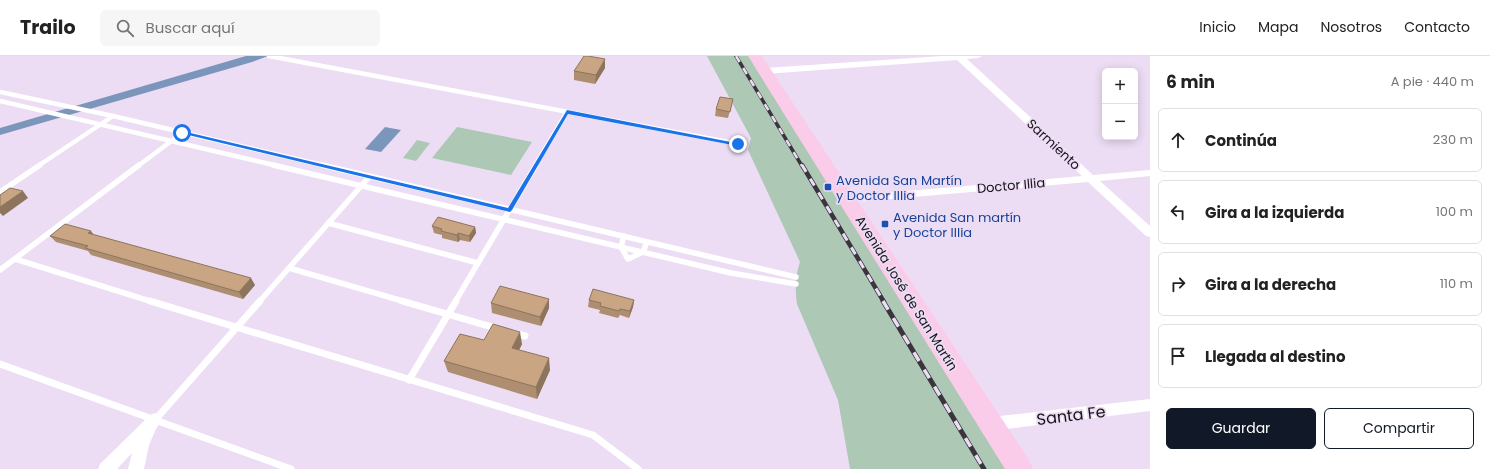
<!DOCTYPE html>
<html lang="es">
<meta charset="utf-8">
<style>
body{margin:0;font-family:Poppins,sans-serif;background:#f6f6f6;color:#222}
.controls{position:absolute;right:12px;top:12px;display:grid;overflow:hidden;border-radius:6px;box-shadow:0 2px 10px #0003}
.controls button{width:36px;height:36px;display:grid;place-items:center;padding:0;border:0;border-bottom:1px solid #e0e0e0;background:#fff;color:#222;font:20px sans-serif}
.stop{position:absolute;width:12px;height:12px;margin:-9px;border:3px solid #1a73e8;border-radius:50%;background:#fff}
.stop.end{background:#1a73e8;border-color:#fff;box-shadow:0 1px 4px #0008}
.list{margin:0;padding:0;list-style:none}
h2{display:flex;justify-content:space-between;align-items:center;height:52px;margin:0;padding:0 16px;font-size:17px}
h2 small{font-size:13px;font-weight:400;color:#767676}
.list li{display:grid;grid-template-columns:26px 1fr auto;gap:12px;align-items:center;box-sizing:border-box;height:64px;margin:0 8px 8px;padding:0 8px;border:1px solid #e0e0e0;border-radius:6px}
.list b{display:block;font-size:15px;white-space:nowrap}
.list em{font-size:13px;font-style:normal;color:#767676}
.actions{display:flex;gap:8px;padding:12px 16px}
.actions a{flex:1;padding:9px 0;border:1px solid #111827;border-radius:6px;text-align:center;font-size:14px;color:#111827}
.actions .main{background:#111827;color:#fff}
.icon{flex:none;width:22px;height:22px;fill:none;stroke:currentColor;stroke-width:2;stroke-linecap:round;stroke-linejoin:round}
.map{position:relative;flex:none;width:1150px;height:413px;overflow:hidden}
header{display:flex;align-items:center;gap:24px;box-sizing:border-box;height:56px;padding:0 20px;background:#fff;border-bottom:1px solid #e0e0e0}
header strong{font-size:19px}
nav{display:flex;gap:22px;margin-inline-start:auto;font-size:14px}
.search{width:280px;height:36px;background:#f6f6f6;display:flex;align-items:center;gap:10px;box-sizing:border-box;padding:0 14px;border-radius:6px;color:#767676;font-size:15px}
main{display:flex}
aside{flex:1;background:#fff}
.map>svg:first-child{display:block}
.green{fill:#adc8b5}
.water{fill:#7c95bb}
.lines{fill:none;stroke-linecap:round;stroke-linejoin:round}
.lane-far2{stroke:#fff;stroke-width:4.5}
.lane-far1{stroke:#fff;stroke-width:5.5}
.lane{stroke:#fff;stroke-width:7}
.street{fill:#fff;fill-rule:evenodd}
.primary{fill:#fbcce9;fill-rule:evenodd}
.rail-far2-casing{stroke:#3a343d;stroke-width:3.5}
.rail-far1-casing{stroke:#3a343d;stroke-width:4.5}
.rail-casing{stroke:#3a343d;stroke-width:5}
.rail-far2{stroke:#ecddf5;stroke-width:2.5;stroke-dasharray:7;stroke-linecap:butt}
.rail-far1{stroke:#ecddf5;stroke-width:3;stroke-dasharray:8;stroke-linecap:butt}
.rail{stroke:#ecddf5;stroke-width:3.5;stroke-dasharray:10;stroke-linecap:butt}
.wall{fill:#ad8e71}
.shaded-wall{fill:#8d745c}
.building{fill:#c9a583;stroke:#8d745c}
.route{fill:#1a73e8}
.transit-dot{fill:#1a4fb4;stroke:#ecddf5;stroke-width:1.5}
.labels{text-anchor:middle;stroke-width:3.5;stroke-linejoin:round;paint-order:stroke}
.street-label{font-size:13px;fill:#18131a;stroke:#ecddf5}
.transit-label{font-size:13px;fill:#164399;stroke:#ecddf5;text-anchor:start}
.near-street-label{font-size:16px;fill:#18131a;stroke:#ecddf5}
</style>
<header>
<strong>Trailo</strong>
<div class="search"><svg class="icon" aria-label="search" viewBox="0 0 24 24"><circle cx="10" cy="10" r="6"/><path d="M15 15l6 6"/></svg>Buscar aquí</div>
<nav><a>Inicio</a><a>Mapa</a><a>Nosotros</a><a>Contacto</a></nav>
</header>
<main>
<div class="map">
<svg width="1150" height="413" viewBox="0 0 1150 413">
<rect width="100%" height="100%" fill="#ecddf5"/>
<g class="green">
<path d="M 707,0 L 755,0 L 1020,413 L 850,413 L 838,344 L 797,248 C 795,233 795,220 800,206 L 748,94 L 751,82 Z"/>
<path d="M 457,71 L 532,86 L 511,119 L 432,102 Z"/>
<path d="M 417,84 L 430,87 L 416,105 L 403,102 Z"/>
</g>
<g class="water">
<path d="M 246,0 L 268,0 L 252,6 L 0,79 L 0,72 Z"/>
<path d="M 385,71 L 401,74 L 381,96 L 365,93 Z"/>
</g>
<g class="lines">
<g class="lane-far2">
<path d="M 269,0 L 739,88"/>
<path d="M 0,36 L 113,60 L 326,110"/>
<path d="M 0,45 L 278,110"/>
<path d="M 38,110 L 113,60"/>
<path d="M 138,110 L 182,77"/>
<path d="M 535,110 L 567,56"/>
</g>
<g class="lane-far1">
<path d="M 273,109 L 731,217 L 796,228"/>
<path d="M 322,109 L 796,221"/>
<path d="M 0,136 L 40,109"/>
<path d="M 328,167 L 478,207"/>
<path d="M 624,180 L 621,191 L 628,203 L 643,196 L 647,186"/>
<path d="M 15,203 L 153,246"/>
<path d="M 289,212 L 406,246"/>
<path d="M 0,214 L 139,109"/>
<path d="M 259,246 L 369,121"/>
<path d="M 455,246 L 536,109"/>
</g>
<g class="lane">
<path d="M 150,245 L 593,379 L 638,413"/>
<path d="M 402,245 L 499,273"/>
<path d="M 513,277 L 525,280"/>
<path d="M 0,308 L 291,413"/>
<path d="M 409,324 L 456,245"/>
<path d="M 155,364 L 260,245"/>
</g>
<g class="street">
<path d="M 942,0 L 982,0 L 978,2 L 967,3 L 1093,119 L 1150,114 L 1150,120 L 1100,125 L 1150,170 L 1150,181 L 1146,180 L 1088,126 L 844,147 L 843,144 L 848,140 L 1082,120 L 957,4 L 765,18 L 761,15 L 765,12 Z"/>
<path d="M 1150,343 L 1150,355 L 991,375 L 986,373 L 984,368 L 986,363 L 991,361 Z"/>
<path d="M 155,357 L 160,359 L 162,364 L 156,373 L 149,389 L 144,413 L 128,413 L 132,397 L 117,413 L 98,413 L 100,408 L 150,359 Z"/>
</g>
<path class="primary" d="M 748,0 L 762,0 L 1029,404 L 1033,413 L 1005,413 Z"/>
<defs>
<path id="rail-far2" d="M 736,0 L 802,110"/>
<path id="rail-far1" d="M 802,109 L 884,246"/>
<path id="rail" d="M 883,245 L 984,413"/>
</defs>
<use href="#rail-far2" class="rail-far2-casing"/>
<use href="#rail-far1" class="rail-far1-casing"/>
<use href="#rail" class="rail-casing"/>
<use href="#rail-far2" class="rail-far2"/>
<use href="#rail-far1" class="rail-far1"/>
<use href="#rail" class="rail"/>
</g>
<g class="wall">
<path d="M 605,12 L 595,28 L 574,24 L 574,15 Z"/>
<path d="M 733,43 L 728,62 L 715,60 L 716,53 Z"/>
<path d="M 432,170 L 475,171 L 476,177 L 470,186 L 460,184 L 458,186 L 442,182 L 442,179 L 434,177 Z"/>
<path d="M 94,179 L 255,229 L 243,243 L 91,199 L 88,195 L 56,186 L 50,180 Z"/>
<path d="M 589,244 L 634,244 L 633,251 L 629,262 L 620,259 L 618,262 L 599,257 L 600,254 L 588,251 Z"/>
<path d="M 491,247 L 549,252 L 541,270 L 492,257 Z"/>
<path d="M 484,284 L 522,288 L 519,294 L 550,314 L 537,343 L 448,316 L 444,305 Z"/>
</g>
<g class="shaded-wall">
<path d="M 605,3 L 605,12 L 595,28 L 596,19 Z"/>
<path d="M 23,135 L 28,142 L 3,160 L 0,157 L 0,151 Z"/>
<path d="M 475,171 L 476,177 L 470,186 L 469,180 Z"/>
<path d="M 91,175 L 96,182 L 88,177 Z"/>
<path d="M 458,177 L 460,184 L 458,186 L 457,179 Z"/>
<path d="M 251,222 L 255,229 L 243,243 L 239,236 Z"/>
<path d="M 549,243 L 549,252 L 541,270 L 540,261 Z"/>
<path d="M 634,244 L 633,251 L 629,262 L 630,255 Z"/>
<path d="M 520,276 L 522,288 L 514,304 L 512,292 Z"/>
<path d="M 549,302 L 550,314 L 537,343 L 536,331 Z"/>
</g>
<g class="building">
<path d="M 584,0 L 588,0 L 605,3 L 596,19 L 574,15 Z"/>
<path d="M 720,41 L 733,43 L 730,56 L 716,53 Z"/>
<path d="M 10,132 L 23,135 L 0,151 L 0,139 Z"/>
<path d="M 438,161 L 475,171 L 469,180 L 458,177 L 457,179 L 441,175 L 442,173 L 432,170 Z"/>
<path d="M 65,168 L 91,175 L 88,177 L 251,222 L 239,236 L 85,192 L 88,190 L 50,180 Z"/>
<path d="M 500,230 L 549,243 L 540,261 L 491,247 Z"/>
<path d="M 593,233 L 634,244 L 630,255 L 620,253 L 619,255 L 600,250 L 601,247 L 589,244 Z"/>
<path d="M 493,268 L 520,276 L 512,292 L 549,302 L 536,331 L 444,305 L 460,278 L 484,284 Z"/>
</g>
<path class="route" d="M 567,54 L 741,88 L 738,90 L 568,58 L 512,154 L 510,156 L 180,77 L 182,75 L 508,152 Z"/>
<g class="transit-dot">
<rect x="824" y="127" width="8" height="8" rx="2"/>
<rect x="881" y="164" width="8" height="8" rx="2"/>
</g>
<g class="labels">
<g class="street-label">
<text transform="translate(1054 88) rotate(43)" y="5">Sarmiento</text>
<text transform="translate(1011 129) rotate(-5)" y="5">Doctor Illia</text>
<text transform="translate(907 237) rotate(58)" y="5">Avenida José de San Martín</text>
</g>
<g class="transit-label">
<text x="836" y="129">Avenida San Martín<tspan x="836" dy="15">y Doctor Illia</tspan></text>
<text x="893" y="166">Avenida San martín<tspan x="893" dy="15">y Doctor Illia</tspan></text>
</g>
<g class="near-street-label">
<text transform="translate(1071 359) rotate(-7)" y="6">Santa Fe</text>
</g>
</g>
</svg>
<div class="controls">
<button>+</button>
<button>−</button>
</div>
<div class="stop" style="left:182px;top:77px"></div>
<div class="stop end" style="left:738px;top:88px"></div>
</div>
<aside>
<h2>6 min<small>A pie · 440 m</small></h2>
<ul class="list">
<li><svg class="icon" aria-label="ahead" viewBox="0 0 24 24"><path d="M12 20V5M6 11l6-6 6 6"/></svg><div><b>Continúa</b></div><em>230 m</em></li>
<li><svg class="icon" aria-label="left" viewBox="0 0 24 24"><path d="M17 20v-9H6M10 6l-5 5 5 5"/></svg><div><b>Gira a la izquierda</b></div><em>100 m</em></li>
<li><svg class="icon" aria-label="right" viewBox="0 0 24 24"><path d="M7 20v-9h11M14 6l5 5-5 5"/></svg><div><b>Gira a la derecha</b></div><em>110 m</em></li>
<li><svg class="icon" aria-label="arrive" viewBox="0 0 24 24"><path d="M6 21V4h12l-3 4 3 4H6"/></svg><div><b>Llegada al destino</b></div></li>
</ul>
<div class="actions"><a class="main">Guardar</a><a>Compartir</a></div>
</aside>
</main>
